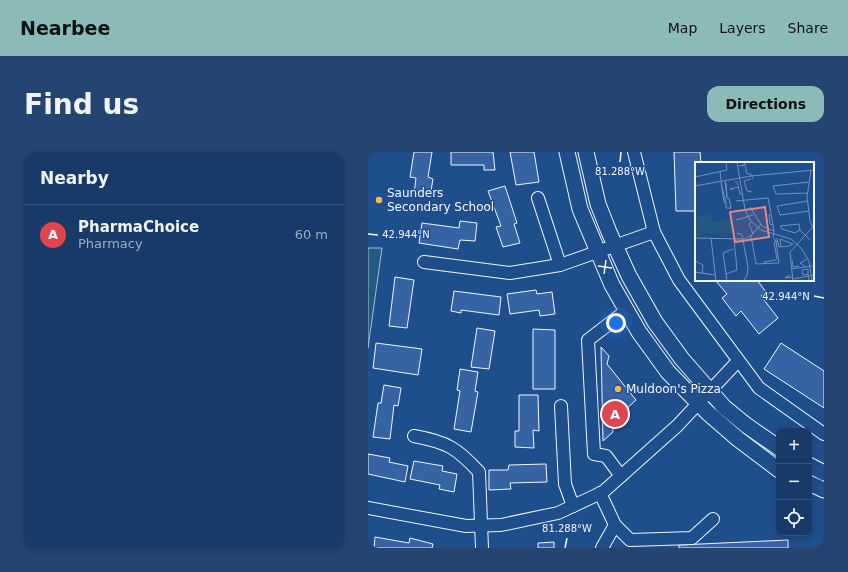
<!DOCTYPE html>
<meta charset="utf-8">
<style>
body{margin:0;font-family:"DejaVu Sans",sans-serif;background:#244571;color:#f1f3f6}
.controls{position:absolute;right:12px;bottom:12px;display:grid;overflow:hidden;border-radius:8px;box-shadow:0 2px 6px #0003}
.controls button{width:36px;height:36px;display:grid;place-items:center;padding:0;border:0;border-bottom:1px solid #36547d;background:#173a69;color:#f1f3f6;font:20px sans-serif}
.you{position:absolute;left:248px;top:171px;width:14px;height:14px;margin:-10px;border:3px solid #fff;border-radius:50%;background:#1a73e8;box-shadow:0 0 0 6px #1a73e833}
.badge{display:grid;place-items:center;width:26px;height:26px;border-radius:50%;background:#8bbbb9;color:#fff;font-size:13px;font-weight:700}
.pin{position:absolute;translate:-50% -50%;border:2px solid #fff;box-shadow:0 1px 4px #0006}
.list{margin:0;padding:0;list-style:none}
h2{display:flex;justify-content:space-between;align-items:center;height:52px;margin:0;padding:0 16px;font-size:17px}
h2 small{font-size:13px;font-weight:400;color:#9eadc0}
.list li{display:grid;grid-template-columns:26px 1fr auto;gap:12px;align-items:center;box-sizing:border-box;height:60px;padding:0 16px;border-top:1px solid #36547d}
.list b{display:block;font-size:15px;white-space:nowrap}
.list p{margin:0;font-size:13px;white-space:nowrap;color:#9eadc0}
.list em{font-size:13px;font-style:normal;color:#9eadc0}
.icon{flex:none;width:22px;height:22px;fill:none;stroke:currentColor;stroke-width:2;stroke-linecap:round;stroke-linejoin:round}
.map{position:relative;flex:none;width:456px;height:396px;overflow:hidden;border-radius:12px}
header{display:flex;align-items:center;gap:24px;box-sizing:border-box;height:56px;padding:0 20px;background:#8bbbb9;color:#111}
header strong{font-size:19px}
nav{display:flex;gap:22px;margin-inline-start:auto;font-size:14px}
.intro{display:flex;align-items:center;justify-content:space-between;box-sizing:border-box;height:96px;padding:0 24px}
h1{margin:0;font-size:28px}
.button{padding:10px 18px;border-radius:12px;background:#8bbbb9;color:#111;font-size:14px;font-weight:700}
main{display:flex;gap:24px;padding:0 24px}
aside{flex:1;background:#173a69;border-radius:12px;box-shadow:0 2px 6px #0003}
.map>svg:first-child{display:block}
.green{fill:#245a82;stroke:#a8bbd7}
.building{fill:#3563a3;stroke:#f2f6ff}
.lines{fill:none;stroke-linecap:round;stroke-linejoin:round}
.minor-casing{stroke:#f2f6ff;stroke-width:14}
.major-casing{stroke:#f2f6ff;stroke-width:17}
.minor{stroke:#1f4e8c;stroke-width:12}
.major{stroke:#1f4e8c;stroke-width:15}
.ticks{fill:none;stroke:#f2f6ff;stroke-width:1.5}
.poi-dot{fill:#ffb74d;stroke:#1f4e8c;stroke-width:1.5}
.labels{text-anchor:middle;stroke-width:3;stroke-linejoin:round;paint-order:stroke}
.poi-label{font-size:12px;fill:#f2f6ff;stroke:#1f4e8c;text-anchor:start}
.inset-road{fill:none;stroke:#7391ba;stroke-width:1}
.view{fill:#e38589;fill-opacity:0.15;stroke:#e38589;stroke-width:2}
.inset-edge{fill:none;stroke:#f2f6ff;stroke-width:2}
.ticks-label{font-size:10px;text-anchor:middle;fill:#f2f6ff;stroke:#1f4e8c;stroke-width:3;stroke-linejoin:round;paint-order:stroke}
</style>
<header>
<strong>Nearbee</strong>
<nav><a>Map</a><a>Layers</a><a>Share</a></nav>
</header>
<div class="intro"><h1>Find us</h1><a class="button">Directions</a></div>
<main>
<aside>
<h2>Nearby<small></small></h2>
<ul class="list">
<li><span class="badge" style="background:#e0444e">A</span><div><b>PharmaChoice</b><p>Pharmacy</p></div><em>60 m</em></li>
</ul>
</aside>
<div class="map">
<svg width="456" height="396" viewBox="0 0 456 396">
<rect width="100%" height="100%" fill="#1f4e8c"/>
<path class="green" d="M 0,96 L 14,96 L 0,196 Z"/>
<g class="building">
<path d="M 46,0 L 64,0 L 60,25 L 65,27 L 62,45 L 46,42 L 48,26 L 42,25 Z"/>
<path d="M 83,0 L 125,0 L 127,18 L 116,18 L 116,13 L 83,13 Z"/>
<path d="M 142,0 L 166,0 L 171,30 L 148,33 Z"/>
<path d="M 306,0 L 332,0 L 333,11 L 328,11 L 328,59 L 308,59 Z"/>
<path d="M 137,34 L 149,71 L 146,72 L 152,91 L 135,95 L 128,75 L 133,74 L 120,39 Z"/>
<path d="M 92,69 L 109,71 L 107,89 L 92,88 L 90,97 L 51,91 L 54,71 L 91,76 Z"/>
<path d="M 27,125 L 46,128 L 39,176 L 21,174 Z"/>
<path d="M 347,128 L 389,128 L 398,140 L 393,144 L 410,166 L 391,182 L 373,159 L 368,164 L 354,146 L 359,142 Z"/>
<path d="M 168,138 L 169,142 L 184,140 L 187,162 L 172,164 L 171,158 L 142,162 L 139,142 Z"/>
<path d="M 86,139 L 133,145 L 131,163 L 93,158 L 93,161 L 83,159 Z"/>
<path d="M 109,176 L 127,179 L 121,217 L 103,215 Z"/>
<path d="M 165,177 L 187,178 L 187,237 L 165,237 Z"/>
<path d="M 8,191 L 54,197 L 50,223 L 5,216 Z"/>
<path d="M 413,191 L 456,219 L 456,256 L 396,217 Z"/>
<path d="M 233,195 L 241,204 L 239,212 L 268,248 L 244,270 L 245,280 L 235,289 Z"/>
<path d="M 92,217 L 110,220 L 107,239 L 110,240 L 103,280 L 86,277 L 92,239 L 89,238 Z"/>
<path d="M 16,233 L 33,236 L 30,254 L 26,253 L 22,287 L 5,285 L 10,251 L 13,251 Z"/>
<path d="M 151,243 L 170,243 L 171,279 L 165,278 L 166,296 L 147,295 L 147,279 L 151,279 Z"/>
<path d="M 0,302 L 22,306 L 21,310 L 40,314 L 37,330 L 0,322 Z"/>
<path d="M 46,309 L 75,314 L 74,319 L 89,322 L 86,340 L 71,337 L 72,333 L 42,327 Z"/>
<path d="M 178,312 L 179,330 L 142,331 L 143,337 L 121,338 L 121,318 L 140,318 L 141,313 Z"/>
<path d="M 7,385 L 41,391 L 42,386 L 65,392 L 64,396 L 6,396 Z"/>
<path d="M 420,388 L 420,396 L 311,396 L 311,393 Z"/>
<path d="M 186,390 L 186,396 L 170,396 L 170,391 Z"/>
</g>
<g class="lines">
<defs>
<g id="minor">
<path d="M 266,0 L 286,80 L 311,128 L 391,236 L 456,282"/>
<path d="M 170,46 L 192,113"/>
<path d="M 56,110 L 142,121 L 192,113 L 286,80"/>
<path d="M 193,254 L 197,332 L 205,354"/>
<path d="M 46,284 C 79,290 89,296 111,320 L 114,396"/>
<path d="M 253,324 L 238,304 L 226,302 L 220,188 L 259,158"/>
<path d="M 232,341 L 247,373 L 234,396"/>
<path d="M 0,356 L 98,374 L 133,373 L 190,361 L 235,340 L 309,274 L 370,209"/>
<path d="M 247,373 L 262,388 L 324,386 L 345,367"/>
</g>
<g id="major">
<path d="M 199,0 L 212,57 L 244,133 L 271,180 L 300,220 L 340,261 L 370,287 L 411,318"/>
<path d="M 218,0 L 230,52 L 241,80 L 261,124 L 287,170 L 314,207 L 356,255 L 378,273 L 411,296"/>
<path d="M 441,313 L 456,321"/>
<path d="M 441,331 L 456,338"/>
</g>
</defs>
<use href="#minor" class="minor-casing"/>
<use href="#major" class="major-casing"/>
<use href="#minor" class="minor"/>
<use href="#major" class="major"/>
</g>
<path class="ticks" d="M 252,10 L 253,0M 0,82 L 10,83M 230,114 L 244,116M 236,122 L 238,108M 446,144 L 456,146M 197,396 L 199,386"/>
<g class="poi-dot">
<circle cx="11" cy="48" r="4"/>
<circle cx="250" cy="237" r="4"/>
</g>
<g class="labels">
<g class="poi-label">
<text x="19" y="45">Saunders<tspan x="19" dy="14">Secondary School</tspan></text>
<text x="258" y="241">Muldoon's Pizza</text>
</g>
</g>
<g transform="translate(327 10)">
<rect width="119" height="119" fill="#1f4e8c"/>
<path d="M 0,46 L 2,56 L 15,51 L 17,60 L 37,57 L 37,71 L 18,71 L 17,75 L 15,71 L 5,71 L 5,75 L 0,74 Z" fill="#245a82"/>
<path class="inset-road" d="M 42,0 L 50,48 L 55,58 L 66,68 L 96,77 L 106,86 L 114,99 L 117,119M 50,3 L 52,12 L 56,12 L 58,17M 44,4 L 45,4 L 50,3 L 50,1 L 47,4M 116,8 L 112,35 L 115,59 L 119,68M 25,9 L 27,27 L 29,40 L 31,41 L 27,25M 0,15 L 32,8 L 31,0M 56,17 L 49,19 L 52,29 L 57,30M 30,18 L 32,35 L 31,21M 40,20 L 42,20 L 45,32 L 47,32M 0,24 L 56,14 L 119,8M 38,28 L 35,27 L 44,25M 113,31 L 81,32 L 78,24 L 114,20M 41,39 L 73,36 L 76,51M 113,39 L 82,44 L 85,53 L 114,49M 31,41 L 31,46 L 36,46 L 34,36 L 31,36M 55,45 L 67,64 L 79,69M 41,58 L 58,53M 57,59 L 54,62 L 58,72M 105,68 L 100,71 L 87,67 L 85,64 L 104,62 L 105,68 L 115,78M 42,71 L 47,73 L 53,105 L 52,114 L 48,119M 56,74 L 61,102 L 84,101 L 81,79 L 78,75 L 79,70 L 78,63 L 76,52 L 74,53 L 75,62 L 78,63M 0,76 L 49,77 L 57,73 L 66,62M 16,76 L 21,119M 82,76 L 84,85 L 94,84M 86,85 L 85,77 L 98,82 L 94,84M 80,98 L 82,97 L 79,80 L 82,79M 97,98 L 98,105 L 104,104M 0,99 L 8,103 L 7,112M 70,102 L 69,100 L 80,98M 111,105 L 105,101 L 112,97M 96,107 L 117,104M 0,110 L 20,113M 31,112 L 42,108 L 39,77M 95,113 L 90,116 L 97,115M 98,117 L 119,113M 32,119 L 28,91 L 38,87M 98,119 L 95,90 L 117,66M 113,119 L 114,118 L 113,113 L 113,107 L 107,108 L 108,113 L 113,112"/>
<path class="view" d="M 70,45 L 74,75 L 40,80 L 35,50 Z"/>
<rect width="119" height="119" class="inset-edge"/>
</g>
<g class="ticks-label">
<text x="252" y="23">81.288°W</text>
<text x="38" y="86">42.944°N</text>
<text x="418" y="148">42.944°N</text>
<text x="199" y="380">81.288°W</text>
</g>
</svg>
<div class="controls">
<button>+</button>
<button>−</button>
<button><svg class="icon" aria-label="locate" viewBox="0 0 24 24"><circle cx="12" cy="12" r="6"/><path d="M12 2v4M12 18v4M2 12h4M18 12h4"/></svg></button>
</div>
<div class="you"></div>
<div class="pin badge" style="left:247px;top:262px;background:#e0444e">A</div>
</div>
</main>
